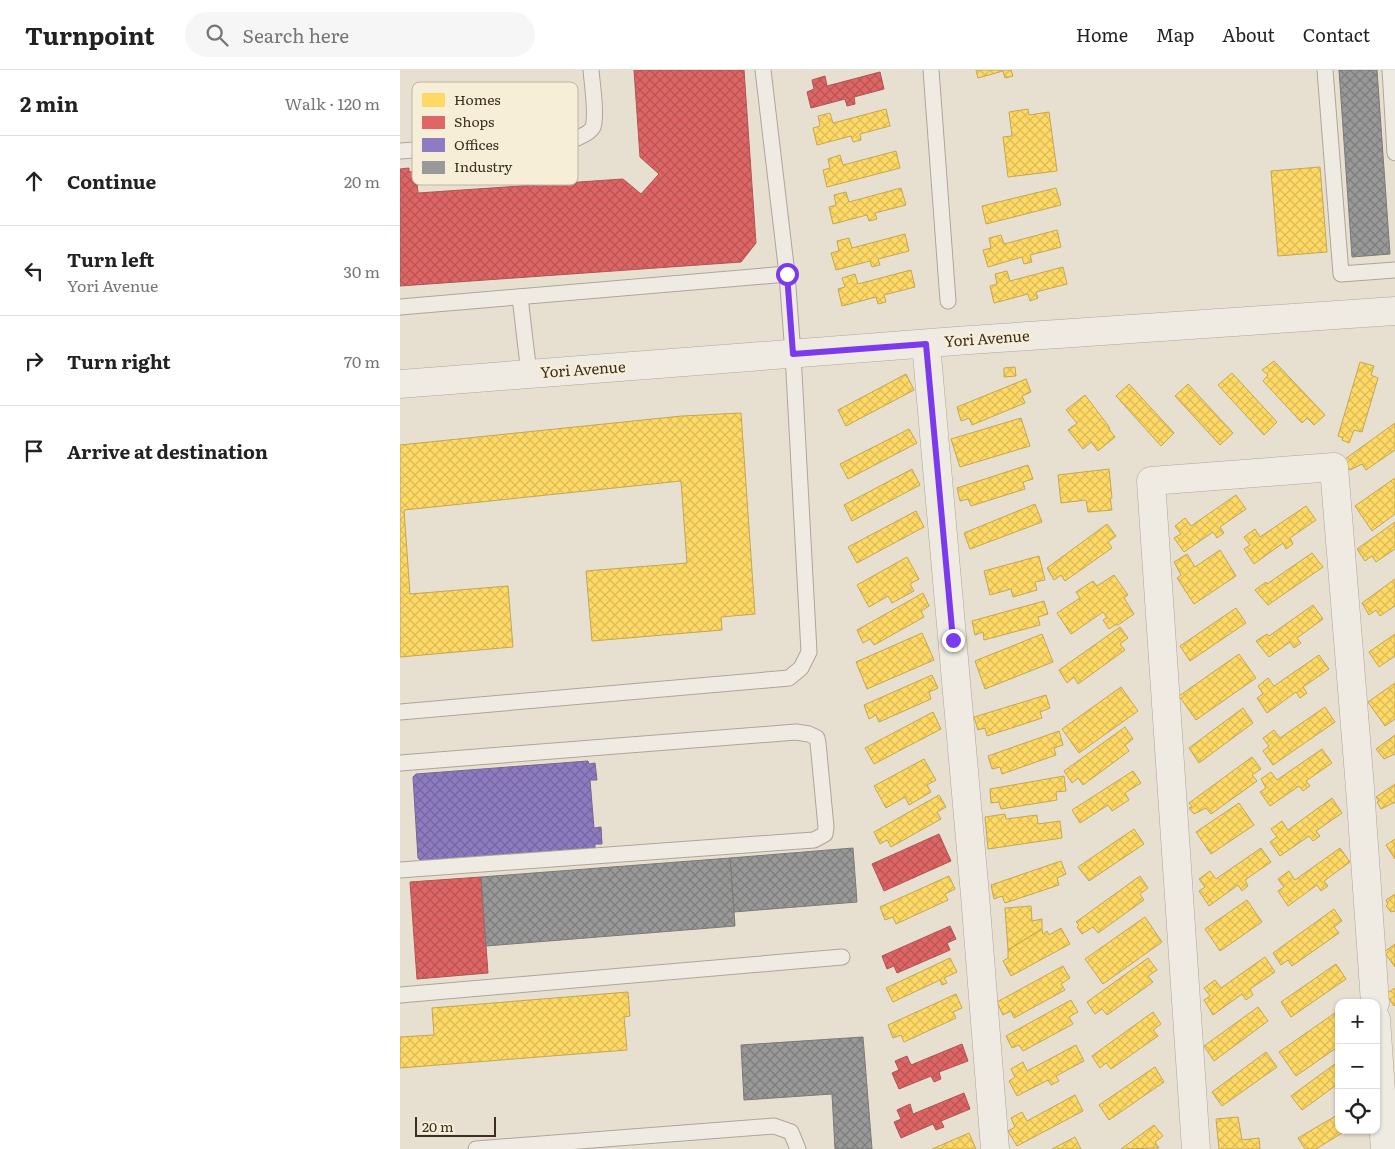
<!DOCTYPE html>
<meta charset="utf-8">
<style>
body{margin:0;font-family:Literata,serif;background:#f6f6f6;color:#222}
.controls{position:absolute;right:15px;bottom:15px;display:grid;overflow:hidden;border-radius:10px;box-shadow:0 1px 4px #0004}
.controls button{width:45px;height:45px;display:grid;place-items:center;padding:0;border:0;border-bottom:1px solid #e0e0e0;background:#fff;color:#222;font:25px sans-serif}
.scale{position:absolute;left:15px;bottom:12px;width:81px;box-sizing:border-box;padding-left:5px;border:2px solid #3d2e20;border-top:0;font-size:14px;line-height:18px;white-space:nowrap;color:#3d2e20;-webkit-text-stroke:4px #f7eed8;paint-order:stroke}
.stop{position:absolute;width:15px;height:15px;margin:-11px;border:4px solid #7c3aed;border-radius:50%;background:#fff}
.stop.end{background:#7c3aed;border-color:#fff;box-shadow:0 1px 5px #0008}
.list{margin:0;padding:0;list-style:none}
h2{display:flex;justify-content:space-between;align-items:center;height:65px;margin:0;padding:0 20px;font-size:21px}
h2 small{font-size:16px;font-weight:400;color:#767676}
.list li{display:grid;grid-template-columns:32px 1fr auto;gap:15px;align-items:center;box-sizing:border-box;height:90px;padding:0 20px;border-top:1px solid #e0e0e0}
.list b{display:block;font-size:19px;white-space:nowrap}
.list p{margin:0;font-size:16px;white-space:nowrap;color:#767676}
.list em{font-size:16px;font-style:normal;color:#767676}
.icon{flex:none;width:28px;height:28px;fill:none;stroke:currentColor;stroke-width:2;stroke-linecap:round;stroke-linejoin:round}
.map{position:relative;flex:none;width:995px;height:1079px;overflow:hidden}
header{display:flex;align-items:center;gap:30px;box-sizing:border-box;height:70px;padding:0 25px;background:#fff;border-bottom:1px solid #e0e0e0}
header strong{font-size:24px}
nav{display:flex;gap:28px;margin-inline-start:auto;font-size:18px}
.search{width:350px;height:45px;background:#f6f6f6;display:flex;align-items:center;gap:12px;box-sizing:border-box;padding:0 18px;border-radius:28px;color:#767676;font-size:19px}
main{display:flex}
aside{flex:1;background:#fff}
.map>svg:first-child{display:block}
.homes{fill:url(#homes-cross-hatch);stroke:#c5a651}
.shops{fill:url(#shops-cross-hatch);stroke:#af5551}
.offices{fill:url(#offices-cross-hatch);stroke:#766592}
.industry{fill:url(#industry-cross-hatch);stroke:#7d7975}
.lines{fill:none;stroke-linecap:round;stroke-linejoin:round}
.service-casing{stroke:#ada599;stroke-width:17}
.minor-casing{stroke:#ada599;stroke-width:29}
.service{stroke:#efebe3;stroke-width:15}
.minor{stroke:#efebe3;stroke-width:28}
.route{stroke:#7c3aed;stroke-width:6}
.labels{text-anchor:middle;stroke-width:5;stroke-linejoin:round;paint-order:stroke}
.street-label{font-size:15px;fill:#3d2e20;stroke:#f7eed8}
.key{fill:#f7eed8;stroke:#bfb4a1;stroke-width:1}
.key-label{font-size:14px;fill:#3d2e20}
</style>
<header>
<strong>Turnpoint</strong>
<div class="search"><svg class="icon" aria-label="search" viewBox="0 0 24 24"><circle cx="10" cy="10" r="6"/><path d="M15 15l6 6"/></svg>Search here</div>
<nav><a>Home</a><a>Map</a><a>About</a><a>Contact</a></nav>
</header>
<main>
<aside>
<h2>2 min<small>Walk · 120 m</small></h2>
<ul class="list">
<li><svg class="icon" aria-label="ahead" viewBox="0 0 24 24"><path d="M12 20V5M6 11l6-6 6 6"/></svg><div><b>Continue</b></div><em>20 m</em></li>
<li><svg class="icon" aria-label="left" viewBox="0 0 24 24"><path d="M17 20v-9H6M10 6l-5 5 5 5"/></svg><div><b>Turn left</b><p>Yori Avenue</p></div><em>30 m</em></li>
<li><svg class="icon" aria-label="right" viewBox="0 0 24 24"><path d="M7 20v-9h11M14 6l5 5-5 5"/></svg><div><b>Turn right</b></div><em>70 m</em></li>
<li><svg class="icon" aria-label="arrive" viewBox="0 0 24 24"><path d="M6 21V4h12l-3 4 3 4H6"/></svg><div><b>Arrive at destination</b></div></li>
</ul>
</aside>
<div class="map">
<svg width="995" height="1079" viewBox="0 0 995 1079">
<defs>
<pattern id="homes-cross-hatch" width="8" height="8" patternUnits="userSpaceOnUse" patternTransform="scale(1.25)"><rect width="8" height="8" fill="#ffd966"/><path d="M0 0l8 8M0 8l8-8" fill="none" stroke="#dbbb58"/></pattern>
<pattern id="shops-cross-hatch" width="8" height="8" patternUnits="userSpaceOnUse" patternTransform="scale(1.25)"><rect width="8" height="8" fill="#e06666"/><path d="M0 0l8 8M0 8l8-8" fill="none" stroke="#b75454"/></pattern>
<pattern id="offices-cross-hatch" width="8" height="8" patternUnits="userSpaceOnUse" patternTransform="scale(1.25)"><rect width="8" height="8" fill="#8e7cc3"/><path d="M0 0l8 8M0 8l8-8" fill="none" stroke="#75669e"/></pattern>
<pattern id="industry-cross-hatch" width="8" height="8" patternUnits="userSpaceOnUse" patternTransform="scale(1.25)"><rect width="8" height="8" fill="#999"/><path d="M0 0l8 8M0 8l8-8" fill="none" stroke="#7e7d7c"/></pattern>
</defs>
<rect width="100%" height="100%" fill="#e7e0d1"/>
<g class="homes">
<path d="M 576,0 L 611,0 L 613,6 L 605,8 L 603,1 L 578,8 Z"/>
<path d="M 486,39 L 490,56 L 460,64 L 461,70 L 453,72 L 451,66 L 417,75 L 413,58 L 420,56 L 418,46 L 430,43 L 433,53 Z"/>
<path d="M 628,39 L 629,45 L 649,42 L 657,101 L 608,107 L 603,67 L 612,66 L 609,42 Z"/>
<path d="M 496,81 L 500,98 L 427,117 L 423,100 L 430,98 L 428,89 L 440,85 L 443,95 Z"/>
<path d="M 920,97 L 927,182 L 878,186 L 871,101 Z"/>
<path d="M 501,118 L 506,135 L 475,143 L 477,149 L 469,151 L 467,145 L 433,154 L 429,137 L 436,135 L 434,125 L 446,122 L 449,132 Z"/>
<path d="M 656,118 L 661,135 L 586,154 L 582,136 Z"/>
<path d="M 657,160 L 661,177 L 630,185 L 632,192 L 624,194 L 622,187 L 588,197 L 583,180 L 591,178 L 589,168 L 601,165 L 604,174 Z"/>
<path d="M 505,164 L 509,181 L 478,189 L 480,195 L 472,197 L 470,191 L 436,200 L 431,183 L 439,181 L 437,171 L 449,168 L 452,178 Z"/>
<path d="M 663,197 L 667,214 L 636,222 L 638,228 L 630,231 L 628,224 L 594,233 L 590,216 L 597,214 L 595,204 L 607,201 L 610,211 Z"/>
<path d="M 511,200 L 515,217 L 484,225 L 486,232 L 478,234 L 476,227 L 442,236 L 438,219 L 445,217 L 442,208 L 455,204 L 458,214 Z"/>
<path d="M 874,291 L 925,345 L 914,355 L 907,348 L 902,353 L 863,311 L 868,305 L 862,300 Z"/>
<path d="M 960,292 L 974,296 L 971,305 L 978,308 L 962,362 L 954,360 L 949,373 L 942,370 L 943,368 L 938,366 Z"/>
<path d="M 615,297 L 616,306 L 604,307 L 604,298 Z"/>
<path d="M 832,303 L 877,352 L 864,365 L 818,315 Z"/>
<path d="M 506,304 L 514,320 L 446,356 L 438,340 Z"/>
<path d="M 626,309 L 631,322 L 622,326 L 625,333 L 572,355 L 569,348 L 561,351 L 557,337 Z"/>
<path d="M 729,314 L 774,363 L 761,376 L 716,326 Z"/>
<path d="M 788,314 L 833,363 L 820,375 L 775,326 Z"/>
<path d="M 685,325 L 710,358 L 709,359 L 715,367 L 698,381 L 691,372 L 683,379 L 668,360 L 677,353 L 666,340 Z"/>
<path d="M 341,343 L 355,544 L 321,547 L 322,560 L 192,571 L 186,501 L 287,493 L 281,411 L 4,440 L 10,524 L 108,516 L 113,577 L 0,587 L 0,375 L 282,346 Z"/>
<path d="M 621,348 L 630,376 L 560,397 L 551,369 Z"/>
<path d="M 995,353 L 995,380 L 966,400 L 962,394 L 950,400 L 945,394 L 947,393 L 945,389 Z"/>
<path d="M 509,359 L 517,373 L 448,409 L 440,394 Z"/>
<path d="M 628,395 L 633,409 L 623,412 L 625,419 L 571,436 L 568,429 L 560,431 L 557,418 Z"/>
<path d="M 512,399 L 520,415 L 452,451 L 444,435 Z"/>
<path d="M 709,399 L 712,428 L 710,428 L 712,440 L 688,442 L 686,430 L 661,433 L 658,405 Z"/>
<path d="M 995,408 L 995,444 L 972,461 L 955,436 Z"/>
<path d="M 836,425 L 846,439 L 820,457 L 824,463 L 817,468 L 813,462 L 784,482 L 774,468 L 781,464 L 775,456 L 785,448 L 791,456 Z"/>
<path d="M 635,434 L 642,452 L 570,479 L 564,463 Z"/>
<path d="M 906,436 L 916,450 L 890,468 L 893,474 L 886,479 L 883,473 L 854,494 L 844,479 L 850,475 L 844,467 L 855,459 L 860,467 Z"/>
<path d="M 516,441 L 524,457 L 457,493 L 448,477 Z"/>
<path d="M 995,452 L 995,479 L 976,492 L 972,486 L 965,491 L 957,479 Z"/>
<path d="M 707,454 L 716,466 L 708,472 L 712,478 L 665,511 L 661,505 L 654,510 L 647,498 Z"/>
<path d="M 820,480 L 836,506 L 794,534 L 777,508 L 781,505 L 774,492 L 787,484 L 795,497 Z"/>
<path d="M 912,483 L 923,497 L 868,535 L 855,520 L 866,512 L 867,514 Z"/>
<path d="M 639,486 L 645,510 L 635,512 L 637,520 L 613,527 L 611,519 L 590,525 L 584,501 Z"/>
<path d="M 507,487 L 519,509 L 510,514 L 514,521 L 492,533 L 488,526 L 469,537 L 457,515 Z"/>
<path d="M 714,505 L 728,525 L 724,528 L 734,544 L 718,555 L 715,555 L 709,559 L 703,550 L 707,548 L 703,542 L 671,564 L 657,543 L 680,528 L 676,522 L 693,511 L 697,516 Z"/>
<path d="M 995,509 L 995,536 L 980,546 L 976,540 L 969,545 L 962,533 Z"/>
<path d="M 523,523 L 529,536 L 521,541 L 524,547 L 474,575 L 470,569 L 463,573 L 457,560 Z"/>
<path d="M 644,531 L 648,544 L 638,547 L 640,555 L 584,570 L 583,562 L 575,565 L 572,551 Z"/>
<path d="M 913,535 L 923,549 L 897,568 L 901,573 L 894,578 L 890,572 L 869,587 L 856,571 L 867,564 L 869,566 Z"/>
<path d="M 836,538 L 846,553 L 790,591 L 780,576 Z"/>
<path d="M 720,557 L 728,568 L 720,574 L 725,580 L 678,614 L 674,607 L 667,613 L 659,600 Z"/>
<path d="M 522,563 L 534,590 L 467,619 L 456,592 Z"/>
<path d="M 642,564 L 653,592 L 585,619 L 575,591 Z"/>
<path d="M 995,564 L 995,586 L 979,597 L 969,582 Z"/>
<path d="M 839,584 L 856,608 L 796,650 L 779,626 Z"/>
<path d="M 919,585 L 929,599 L 903,617 L 907,623 L 900,628 L 896,622 L 867,643 L 857,628 L 863,624 L 858,616 L 868,608 L 874,616 Z"/>
<path d="M 532,605 L 538,618 L 529,622 L 531,629 L 479,652 L 476,645 L 469,649 L 464,635 Z"/>
<path d="M 995,613 L 995,649 L 985,656 L 968,632 Z"/>
<path d="M 721,617 L 738,641 L 679,683 L 662,659 Z"/>
<path d="M 646,625 L 650,638 L 640,642 L 642,648 L 587,666 L 585,658 L 578,660 L 574,647 Z"/>
<path d="M 925,637 L 935,652 L 873,695 L 863,681 L 869,676 L 863,668 L 874,660 L 880,668 Z"/>
<path d="M 843,638 L 853,653 L 799,693 L 789,678 Z"/>
<path d="M 533,642 L 541,659 L 474,694 L 465,678 Z"/>
<path d="M 725,657 L 733,669 L 725,675 L 729,681 L 683,715 L 678,708 L 672,713 L 664,701 Z"/>
<path d="M 659,661 L 663,675 L 654,678 L 656,685 L 602,704 L 600,697 L 592,699 L 588,686 Z"/>
<path d="M 995,665 L 995,684 L 984,689 L 976,679 Z"/>
<path d="M 922,679 L 932,693 L 906,711 L 910,716 L 903,721 L 899,716 L 870,736 L 860,722 L 866,718 L 861,709 L 871,702 L 877,710 Z"/>
<path d="M 852,687 L 861,699 L 852,705 L 857,711 L 811,744 L 806,738 L 794,744 L 789,738 L 792,737 L 789,733 Z"/>
<path d="M 524,689 L 536,710 L 527,715 L 531,722 L 509,735 L 505,727 L 486,738 L 474,716 Z"/>
<path d="M 733,701 L 741,713 L 725,723 L 729,730 L 712,741 L 708,735 L 680,753 L 672,740 Z"/>
<path d="M 664,706 L 666,721 L 656,722 L 657,730 L 601,739 L 599,732 L 591,733 L 590,719 Z"/>
<path d="M 995,714 L 995,733 L 993,733 L 981,739 L 977,732 L 979,731 L 976,727 Z"/>
<path d="M 539,725 L 546,737 L 537,742 L 541,749 L 491,777 L 487,770 L 480,774 L 474,762 Z"/>
<path d="M 932,728 L 942,743 L 916,761 L 920,766 L 913,771 L 909,766 L 880,786 L 870,772 L 877,767 L 871,759 L 882,751 L 888,760 Z"/>
<path d="M 839,733 L 854,755 L 811,784 L 796,762 Z"/>
<path d="M 605,744 L 606,749 L 637,745 L 638,754 L 660,751 L 662,768 L 588,779 L 585,747 Z"/>
<path d="M 734,759 L 744,774 L 689,811 L 678,797 Z"/>
<path d="M 995,769 L 995,789 L 986,775 Z"/>
<path d="M 861,778 L 871,792 L 845,810 L 848,816 L 842,821 L 838,815 L 809,836 L 799,821 L 805,817 L 799,809 L 810,801 L 816,809 Z"/>
<path d="M 940,778 L 950,792 L 924,811 L 928,816 L 921,821 L 917,815 L 888,836 L 878,821 L 884,817 L 878,809 L 889,801 L 895,810 Z"/>
<path d="M 661,791 L 666,804 L 657,808 L 659,815 L 605,833 L 602,826 L 594,829 L 591,815 Z"/>
<path d="M 549,806 L 555,819 L 545,824 L 548,830 L 496,854 L 493,847 L 485,850 L 480,837 Z"/>
<path d="M 740,806 L 748,818 L 740,824 L 744,830 L 698,863 L 693,857 L 682,864 L 677,857 L 679,855 L 676,852 Z"/>
<path d="M 995,824 L 995,841 L 991,842 L 986,836 L 988,834 L 986,830 Z"/>
<path d="M 847,830 L 862,852 L 820,881 L 805,859 Z"/>
<path d="M 631,836 L 632,851 L 642,849 L 642,859 L 608,880 L 605,838 Z"/>
<path d="M 934,839 L 942,851 L 934,857 L 939,863 L 892,896 L 888,890 L 881,895 L 873,883 Z"/>
<path d="M 745,847 L 762,872 L 703,914 L 685,889 Z"/>
<path d="M 661,858 L 670,874 L 611,906 L 603,891 L 608,888 L 608,880 L 642,859 L 643,864 L 647,861 L 649,865 Z"/>
<path d="M 995,874 L 995,897 L 984,882 Z"/>
<path d="M 865,887 L 875,902 L 850,919 L 853,925 L 846,930 L 842,924 L 813,945 L 804,930 L 810,926 L 804,918 L 815,910 L 821,918 Z"/>
<path d="M 550,888 L 557,902 L 544,908 L 547,913 L 542,915 L 540,910 L 493,932 L 486,918 Z"/>
<path d="M 748,888 L 757,900 L 748,906 L 753,912 L 707,945 L 702,939 L 695,944 L 687,932 Z"/>
<path d="M 936,894 L 946,909 L 891,947 L 881,932 Z"/>
<path d="M 663,896 L 670,908 L 661,914 L 665,920 L 614,948 L 611,941 L 603,945 L 597,932 Z"/>
<path d="M 995,918 L 995,935 L 994,936 L 986,924 Z"/>
<path d="M 228,922 L 230,946 L 224,947 L 227,980 L 0,998 L 0,967 L 34,965 L 32,938 Z"/>
<path d="M 556,924 L 562,938 L 553,942 L 556,948 L 504,972 L 501,965 L 493,968 L 488,955 Z"/>
<path d="M 671,930 L 678,942 L 669,947 L 673,954 L 623,981 L 619,975 L 612,978 L 606,966 Z"/>
<path d="M 858,937 L 868,951 L 814,991 L 804,976 Z"/>
<path d="M 939,940 L 939,976 L 896,1006 L 879,982 Z"/>
<path d="M 753,942 L 761,954 L 753,960 L 758,966 L 711,999 L 706,993 L 700,998 L 692,986 Z"/>
<path d="M 676,975 L 684,991 L 656,1006 L 659,1011 L 651,1015 L 648,1010 L 617,1026 L 609,1011 L 615,1007 L 611,999 L 623,992 L 627,1001 Z"/>
<path d="M 866,982 L 877,997 L 822,1036 L 812,1022 Z"/>
<path d="M 939,991 L 939,1013 L 902,1040 L 891,1026 Z"/>
<path d="M 755,997 L 764,1012 L 709,1050 L 699,1035 Z"/>
<path d="M 675,1025 L 683,1041 L 617,1076 L 608,1061 L 615,1057 L 611,1048 L 622,1042 L 627,1051 Z"/>
<path d="M 939,1044 L 939,1060 L 947,1060 L 916,1079 L 905,1079 L 898,1068 Z"/>
<path d="M 838,1047 L 842,1070 L 859,1068 L 860,1079 L 819,1079 L 816,1049 Z"/>
<path d="M 754,1055 L 763,1066 L 755,1072 L 759,1078 L 721,1079 Z"/>
<path d="M 569,1063 L 576,1079 L 532,1079 Z"/>
<path d="M 675,1067 L 681,1079 L 652,1079 Z"/>
</g>
<g class="shops">
<path d="M 234,0 L 344,0 L 356,173 L 341,192 L 0,216 L 0,99 L 9,98 L 9,102 L 16,101 L 18,123 L 223,109 L 241,124 L 259,104 L 240,87 Z"/>
<path d="M 480,2 L 484,19 L 454,27 L 455,34 L 447,36 L 445,29 L 411,38 L 407,22 L 414,19 L 412,10 L 425,6 L 427,16 Z"/>
<path d="M 539,764 L 551,791 L 484,821 L 472,794 Z"/>
<path d="M 81,807 L 88,903 L 17,909 L 10,812 Z"/>
<path d="M 550,856 L 556,869 L 547,873 L 550,880 L 497,903 L 494,896 L 487,899 L 482,886 Z"/>
<path d="M 562,974 L 568,991 L 539,1002 L 541,1009 L 534,1012 L 531,1006 L 499,1019 L 492,1003 L 499,1000 L 495,991 L 507,986 L 511,995 Z"/>
<path d="M 564,1023 L 570,1039 L 541,1051 L 544,1057 L 536,1060 L 533,1054 L 501,1068 L 494,1052 L 501,1049 L 497,1040 L 510,1034 L 513,1044 Z"/>
</g>
<path class="offices" d="M 188,691 L 189,694 L 195,693 L 197,710 L 190,710 L 194,758 L 201,757 L 202,774 L 195,774 L 195,779 L 23,792 L 18,788 L 13,707 L 16,704 Z"/>
<g class="industry">
<path d="M 939,0 L 977,0 L 990,184 L 952,187 Z"/>
<path d="M 453,778 L 457,832 L 334,842 L 330,788 Z"/>
<path d="M 330,788 L 335,856 L 86,876 L 81,807 Z"/>
<path d="M 463,967 L 472,1079 L 435,1079 L 432,1024 L 344,1030 L 341,975 Z"/>
</g>
<g class="lines">
<defs>
<g id="service">
<path d="M 531,0 L 548,231"/>
<path d="M 925,0 L 941,204 L 995,200"/>
<path d="M 990,0 L 995,83"/>
<path d="M 0,81 L 177,68 C 182,66 190,63 193,57 C 197,45 192,13 191,0"/>
<path d="M 120,227 L 129,304"/>
<path d="M 0,237 L 387,204"/>
<path d="M 0,642 L 389,608 L 401,598 L 409,582 L 393,284 L 387,204 L 363,0"/>
<path d="M 0,693 L 396,662 L 409,664 L 417,668 L 418,673 L 426,757 L 425,764 L 414,770 L 0,800"/>
<path d="M 0,925 L 442,887"/>
<path d="M 76,1079 L 374,1056 L 391,1062 L 398,1079"/>
</g>
<g id="minor">
<path d="M 526,274 L 575,825 L 595,1079"/>
<path d="M 0,314 L 556,271 L 995,241"/>
<path d="M 976,949 L 985,1079"/>
<path d="M 796,1079 L 751,411 L 934,397 L 960,718 L 975,933"/>
</g>
</defs>
<use href="#service" class="service-casing"/>
<use href="#minor" class="minor-casing"/>
<use href="#service" class="service"/>
<use href="#minor" class="minor"/>
</g>
<g class="lines">
<path class="route" d="M 387,204 L 393,284 L 526,274 L 553,570"/>
</g>
<g class="labels">
<g class="street-label">
<text transform="translate(587 269) rotate(-4)" y="5">Yori Avenue</text>
<text transform="translate(183 300) rotate(-4)" y="5">Yori Avenue</text>
</g>
</g>
<rect x="12" y="12" width="166" height="103" rx="8" class="key"/>
<rect x="22" y="23" width="23" height="14" fill="#ffd966"/>
<rect x="22" y="46" width="23" height="13" fill="#e06666"/>
<rect x="22" y="68" width="23" height="14" fill="#8e7cc3"/>
<rect x="22" y="91" width="23" height="13" fill="#999"/>
<g class="key-label">
<text x="54" y="35">Homes</text>
<text x="54" y="57">Shops</text>
<text x="54" y="80">Offices</text>
<text x="54" y="102">Industry</text>
</g>
</svg>
<div class="controls">
<button>+</button>
<button>−</button>
<button><svg class="icon" aria-label="locate" viewBox="0 0 24 24"><circle cx="12" cy="12" r="6"/><path d="M12 2v4M12 18v4M2 12h4M18 12h4"/></svg></button>
</div>
<div class="scale">20 m</div>
<div class="stop" style="left:387px;top:204px"></div>
<div class="stop end" style="left:553px;top:570px"></div>
</div>
</main>
